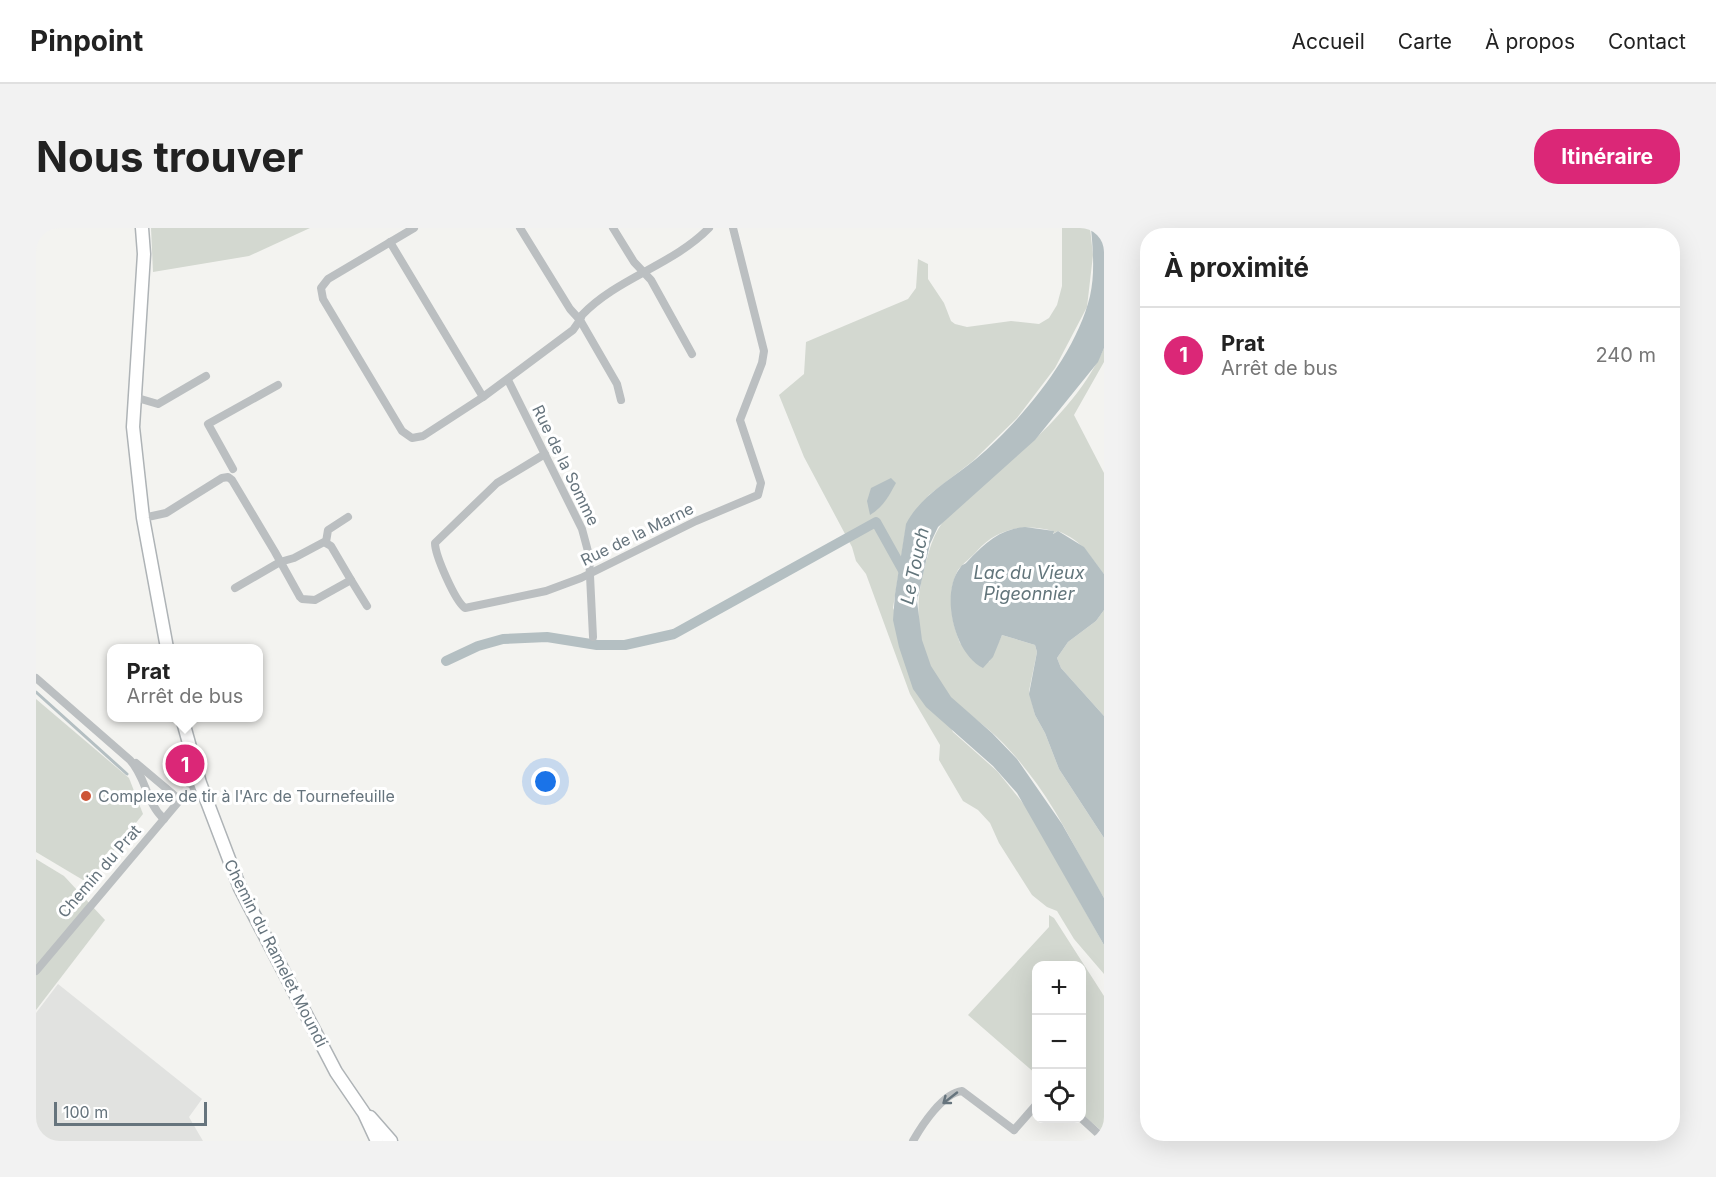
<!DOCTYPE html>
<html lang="fr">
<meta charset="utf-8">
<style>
body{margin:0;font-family:Inter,sans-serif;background:#f2f2f2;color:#222}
.controls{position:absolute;right:18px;bottom:18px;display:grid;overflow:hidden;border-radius:12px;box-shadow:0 6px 24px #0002}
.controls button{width:54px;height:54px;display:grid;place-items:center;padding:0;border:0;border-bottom:2px solid #e0e0e0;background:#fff;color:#222;font:30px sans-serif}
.scale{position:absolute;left:18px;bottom:15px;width:153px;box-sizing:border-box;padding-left:6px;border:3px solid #66747d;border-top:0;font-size:16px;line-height:21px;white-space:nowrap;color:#66747d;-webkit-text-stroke:4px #fff;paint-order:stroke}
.you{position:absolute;left:510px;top:554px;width:21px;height:21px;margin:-15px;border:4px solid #fff;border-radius:50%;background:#1a73e8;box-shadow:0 0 0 9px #1a73e833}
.badge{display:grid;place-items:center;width:39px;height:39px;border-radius:50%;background:#db2777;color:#fff;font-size:20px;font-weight:700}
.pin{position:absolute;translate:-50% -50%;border:3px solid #fff;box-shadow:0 2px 6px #0006}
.popup{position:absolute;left:71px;top:416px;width:156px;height:78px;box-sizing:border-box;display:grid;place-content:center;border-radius:12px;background:#fff;filter:drop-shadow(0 2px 4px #0005);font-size:20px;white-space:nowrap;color:#767676}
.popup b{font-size:22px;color:#222}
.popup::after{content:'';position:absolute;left:50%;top:100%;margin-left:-12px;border:12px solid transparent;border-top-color:#fff}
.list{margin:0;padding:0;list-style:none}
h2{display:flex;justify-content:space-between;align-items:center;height:78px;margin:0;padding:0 24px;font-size:26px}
h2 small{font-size:20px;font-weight:400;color:#767676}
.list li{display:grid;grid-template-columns:39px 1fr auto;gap:18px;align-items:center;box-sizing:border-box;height:96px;padding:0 24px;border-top:2px solid #e0e0e0}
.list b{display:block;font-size:22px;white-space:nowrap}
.list p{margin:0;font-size:20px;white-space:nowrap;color:#767676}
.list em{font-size:20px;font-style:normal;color:#767676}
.icon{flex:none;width:33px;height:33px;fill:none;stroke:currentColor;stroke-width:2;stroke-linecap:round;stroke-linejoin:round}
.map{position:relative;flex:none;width:1068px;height:913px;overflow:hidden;border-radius:24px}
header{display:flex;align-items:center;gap:36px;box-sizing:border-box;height:84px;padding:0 30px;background:#fff;border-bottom:2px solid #e0e0e0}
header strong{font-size:28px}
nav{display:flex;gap:33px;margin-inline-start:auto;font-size:21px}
.intro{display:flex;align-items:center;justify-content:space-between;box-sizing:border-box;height:144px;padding:0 36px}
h1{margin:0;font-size:42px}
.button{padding:15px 27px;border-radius:24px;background:#db2777;color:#fff;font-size:21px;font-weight:700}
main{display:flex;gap:36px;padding:0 36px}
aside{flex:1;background:#fff;border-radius:24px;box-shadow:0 6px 24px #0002}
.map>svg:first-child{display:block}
.built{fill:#e1e2e0}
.green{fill:#d3d8d0}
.water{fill:#b4bfc2}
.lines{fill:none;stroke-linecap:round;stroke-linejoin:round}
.stream{stroke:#b4bfc2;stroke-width:3}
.canal{stroke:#b4bfc2;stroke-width:10}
.secondary-casing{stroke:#aeb3b6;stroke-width:15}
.street{stroke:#bbbfc1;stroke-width:8}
.secondary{stroke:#fff;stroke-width:12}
.oneway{stroke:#66747d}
.poi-dot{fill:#cd5536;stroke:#fff;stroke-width:2}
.labels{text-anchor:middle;stroke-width:6;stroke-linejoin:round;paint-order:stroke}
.street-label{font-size:16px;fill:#66747d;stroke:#fff}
.poi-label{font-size:16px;fill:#66747d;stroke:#fff;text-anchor:start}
.water-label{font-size:18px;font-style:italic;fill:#62757b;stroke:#fff}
</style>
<header>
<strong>Pinpoint</strong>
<nav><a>Accueil</a><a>Carte</a><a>À propos</a><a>Contact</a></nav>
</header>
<div class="intro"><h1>Nous trouver</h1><a class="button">Itinéraire</a></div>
<main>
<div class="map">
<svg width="1068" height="913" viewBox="0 0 1068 913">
<rect width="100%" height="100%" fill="#f3f3f0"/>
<path class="built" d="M 22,756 L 166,871 L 153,889 L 167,913 L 0,913 L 0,785 Z"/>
<g class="green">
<path d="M 115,0 L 274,0 L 213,28 L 117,44 Z"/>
<path d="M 1026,0 L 1054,0 L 1057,27 L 1051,79 L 1019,140 L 981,190 L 937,233 L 893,267 L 870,299 L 857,380 L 917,504 L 961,543 L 991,580 L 1068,717 L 1068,746 L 1038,711 L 1021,683 L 1011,679 L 996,667 L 963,615 L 954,595 L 942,582 L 927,573 L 903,532 L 904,517 L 874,466 L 830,346 L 820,333 L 816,319 L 768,229 L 743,167 L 768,146 L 770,114 L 872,71 L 880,60 L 882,31 L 892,36 L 892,51 L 908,75 L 915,93 L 919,96 L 931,99 L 975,93 L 1003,96 L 1013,90 L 1021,77 L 1026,58 Z"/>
<path d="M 1068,120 L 1068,134 L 1038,187 L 1068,245 L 1068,346 C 1052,326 1048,314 1022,303 L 1016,306 L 1017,303 C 989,295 961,300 941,323 C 936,329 927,335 922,342 C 910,365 915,392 924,415 L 953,434 L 966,407 L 999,417 L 1001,424 L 993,463 L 999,487 L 1009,505 L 1023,541 L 1068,610 L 1068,670 C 1045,633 1027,592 1001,556 C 987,537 971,517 953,502 C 938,489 921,478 909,463 C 883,431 877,384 887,346 C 894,320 897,301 918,282 C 972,233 1037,189 1068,120 Z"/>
<path d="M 1068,382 L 1068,488 L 1025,440 L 1021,430 L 1032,414 L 1060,393 Z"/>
<path d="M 0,471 L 93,550 L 107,586 L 52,655 L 0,624 Z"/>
<path d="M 0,631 L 28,648 L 69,692 L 0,782 Z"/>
<path d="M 1013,687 L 1018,690 L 1068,768 L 1068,905 L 1046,886 L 1046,738 L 1000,738 L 1000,846 L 932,787 L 1013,699 Z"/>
</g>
<g class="water">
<path d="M 1055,0 L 1068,0 L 1068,120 L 1062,134 L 999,212 L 902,299 L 894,316 L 881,373 L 886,412 L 895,438 L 915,469 L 956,505 L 981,531 L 1026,596 L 1068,670 L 1068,717 L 981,565 L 957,538 L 890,479 L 877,461 L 863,419 L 857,392 L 859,366 L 870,296 C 884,268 916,251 940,231 C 985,193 1040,127 1054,68 C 1059,46 1057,22 1055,0 Z"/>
<path d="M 855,250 L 860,255 C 853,268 847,279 834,287 L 831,273 L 835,260 Z"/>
<path d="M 989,299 L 1018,303 L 1017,306 L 1022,303 L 1048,319 L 1068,346 L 1068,382 L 1060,393 L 1032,414 L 1021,430 L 1025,440 L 1068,488 L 1068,610 L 1023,541 L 1009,505 L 999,487 L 993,466 L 1001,424 L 999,417 L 966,407 L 957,429 L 947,440 C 918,426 904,365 924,340 C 927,335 927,338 931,334 C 948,316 963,301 989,299 Z"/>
</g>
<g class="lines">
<path class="stream" d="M 0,464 L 91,546"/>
<path class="canal" d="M 410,433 L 442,418 L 467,411 L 511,409 L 561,417 L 589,417 L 638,406 L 840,294 L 869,346"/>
<defs>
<g id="secondary">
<path d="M 106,0 L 108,26 L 97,199 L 107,290 L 131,420"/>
<path d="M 146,490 L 164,555 L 204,660 L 300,844 L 328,885 L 341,913"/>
<path d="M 334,889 L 355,913"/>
</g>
</defs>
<use href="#secondary" class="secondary-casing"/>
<g class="street">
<path d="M 378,0 L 292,51 L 285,60 L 287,71 L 366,203 L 376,210 L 387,208 L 447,169 L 537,102 L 544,92 L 534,81 L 484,0"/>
<path d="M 577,0 L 598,34 L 615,52 L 656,126"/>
<path d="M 354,14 L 447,169"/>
<path d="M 472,152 L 546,301 L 553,327 L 557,409"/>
<path d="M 98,169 L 122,176 L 170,148"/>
<path d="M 585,172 L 581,156 L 544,92 L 546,87 C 581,50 637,37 673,0"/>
<path d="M 509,226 L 461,255 L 399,315 C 399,327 419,373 429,380 L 510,363 L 545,350 L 660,293 L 722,267 L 725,255 L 704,192 L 726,135 L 728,123 L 697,0"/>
<path d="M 197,241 L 172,196 L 242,157"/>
<path d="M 107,290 L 130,285 L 186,250 L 192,249 L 196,252 L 239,324 L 264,369 L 266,371 L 279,372 L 315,352 L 295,318 L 288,314 L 258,330 L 244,334 L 199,360"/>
<path d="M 290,314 L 292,302 L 312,289"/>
<path d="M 315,352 L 331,378"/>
<path d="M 0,450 L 94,532 C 110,549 110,575 128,591"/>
<path d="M 100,535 L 144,572"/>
<path d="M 0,743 L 144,572 L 155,559 L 164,555"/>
<path d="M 1045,890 L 1068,911"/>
<path d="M 978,902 L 1000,877"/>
<path d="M 877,913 C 886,897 907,865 926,863 L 978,902"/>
</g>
<use href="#secondary" class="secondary"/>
</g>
<defs><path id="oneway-shaft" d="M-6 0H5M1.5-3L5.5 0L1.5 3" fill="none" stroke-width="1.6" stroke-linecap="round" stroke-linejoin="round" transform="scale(1.5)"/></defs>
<use class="oneway" href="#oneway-shaft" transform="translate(914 870) rotate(142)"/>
<circle class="poi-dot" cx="50" cy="568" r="6"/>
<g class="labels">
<g class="street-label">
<text transform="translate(530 237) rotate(64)" y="6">Rue de la Somme</text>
<text transform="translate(601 306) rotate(-26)" y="6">Rue de la Marne</text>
<text transform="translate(63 643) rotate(-49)" y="6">Chemin du Prat</text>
<text transform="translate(240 725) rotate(63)" y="6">Chemin du Ramelet Moundi</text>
</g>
<g class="poi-label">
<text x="62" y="574">Complexe de tir à l'Arc de Tournefeuille</text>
</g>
<g class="water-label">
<text transform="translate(879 338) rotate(-78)" y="6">Le Touch</text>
<text x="993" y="351">Lac du Vieux<tspan x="993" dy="21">Pigeonnier</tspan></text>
</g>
</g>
</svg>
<div class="controls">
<button>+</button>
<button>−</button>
<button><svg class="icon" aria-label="locate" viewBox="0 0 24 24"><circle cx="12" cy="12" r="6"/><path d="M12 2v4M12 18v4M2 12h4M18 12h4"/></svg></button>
</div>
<div class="scale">100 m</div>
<div class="you"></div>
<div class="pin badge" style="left:149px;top:536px">1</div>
<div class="popup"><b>Prat</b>Arrêt de bus</div>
</div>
<aside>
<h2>À proximité<small></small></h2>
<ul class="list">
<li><span class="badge">1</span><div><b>Prat</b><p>Arrêt de bus</p></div><em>240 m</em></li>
</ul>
</aside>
</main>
